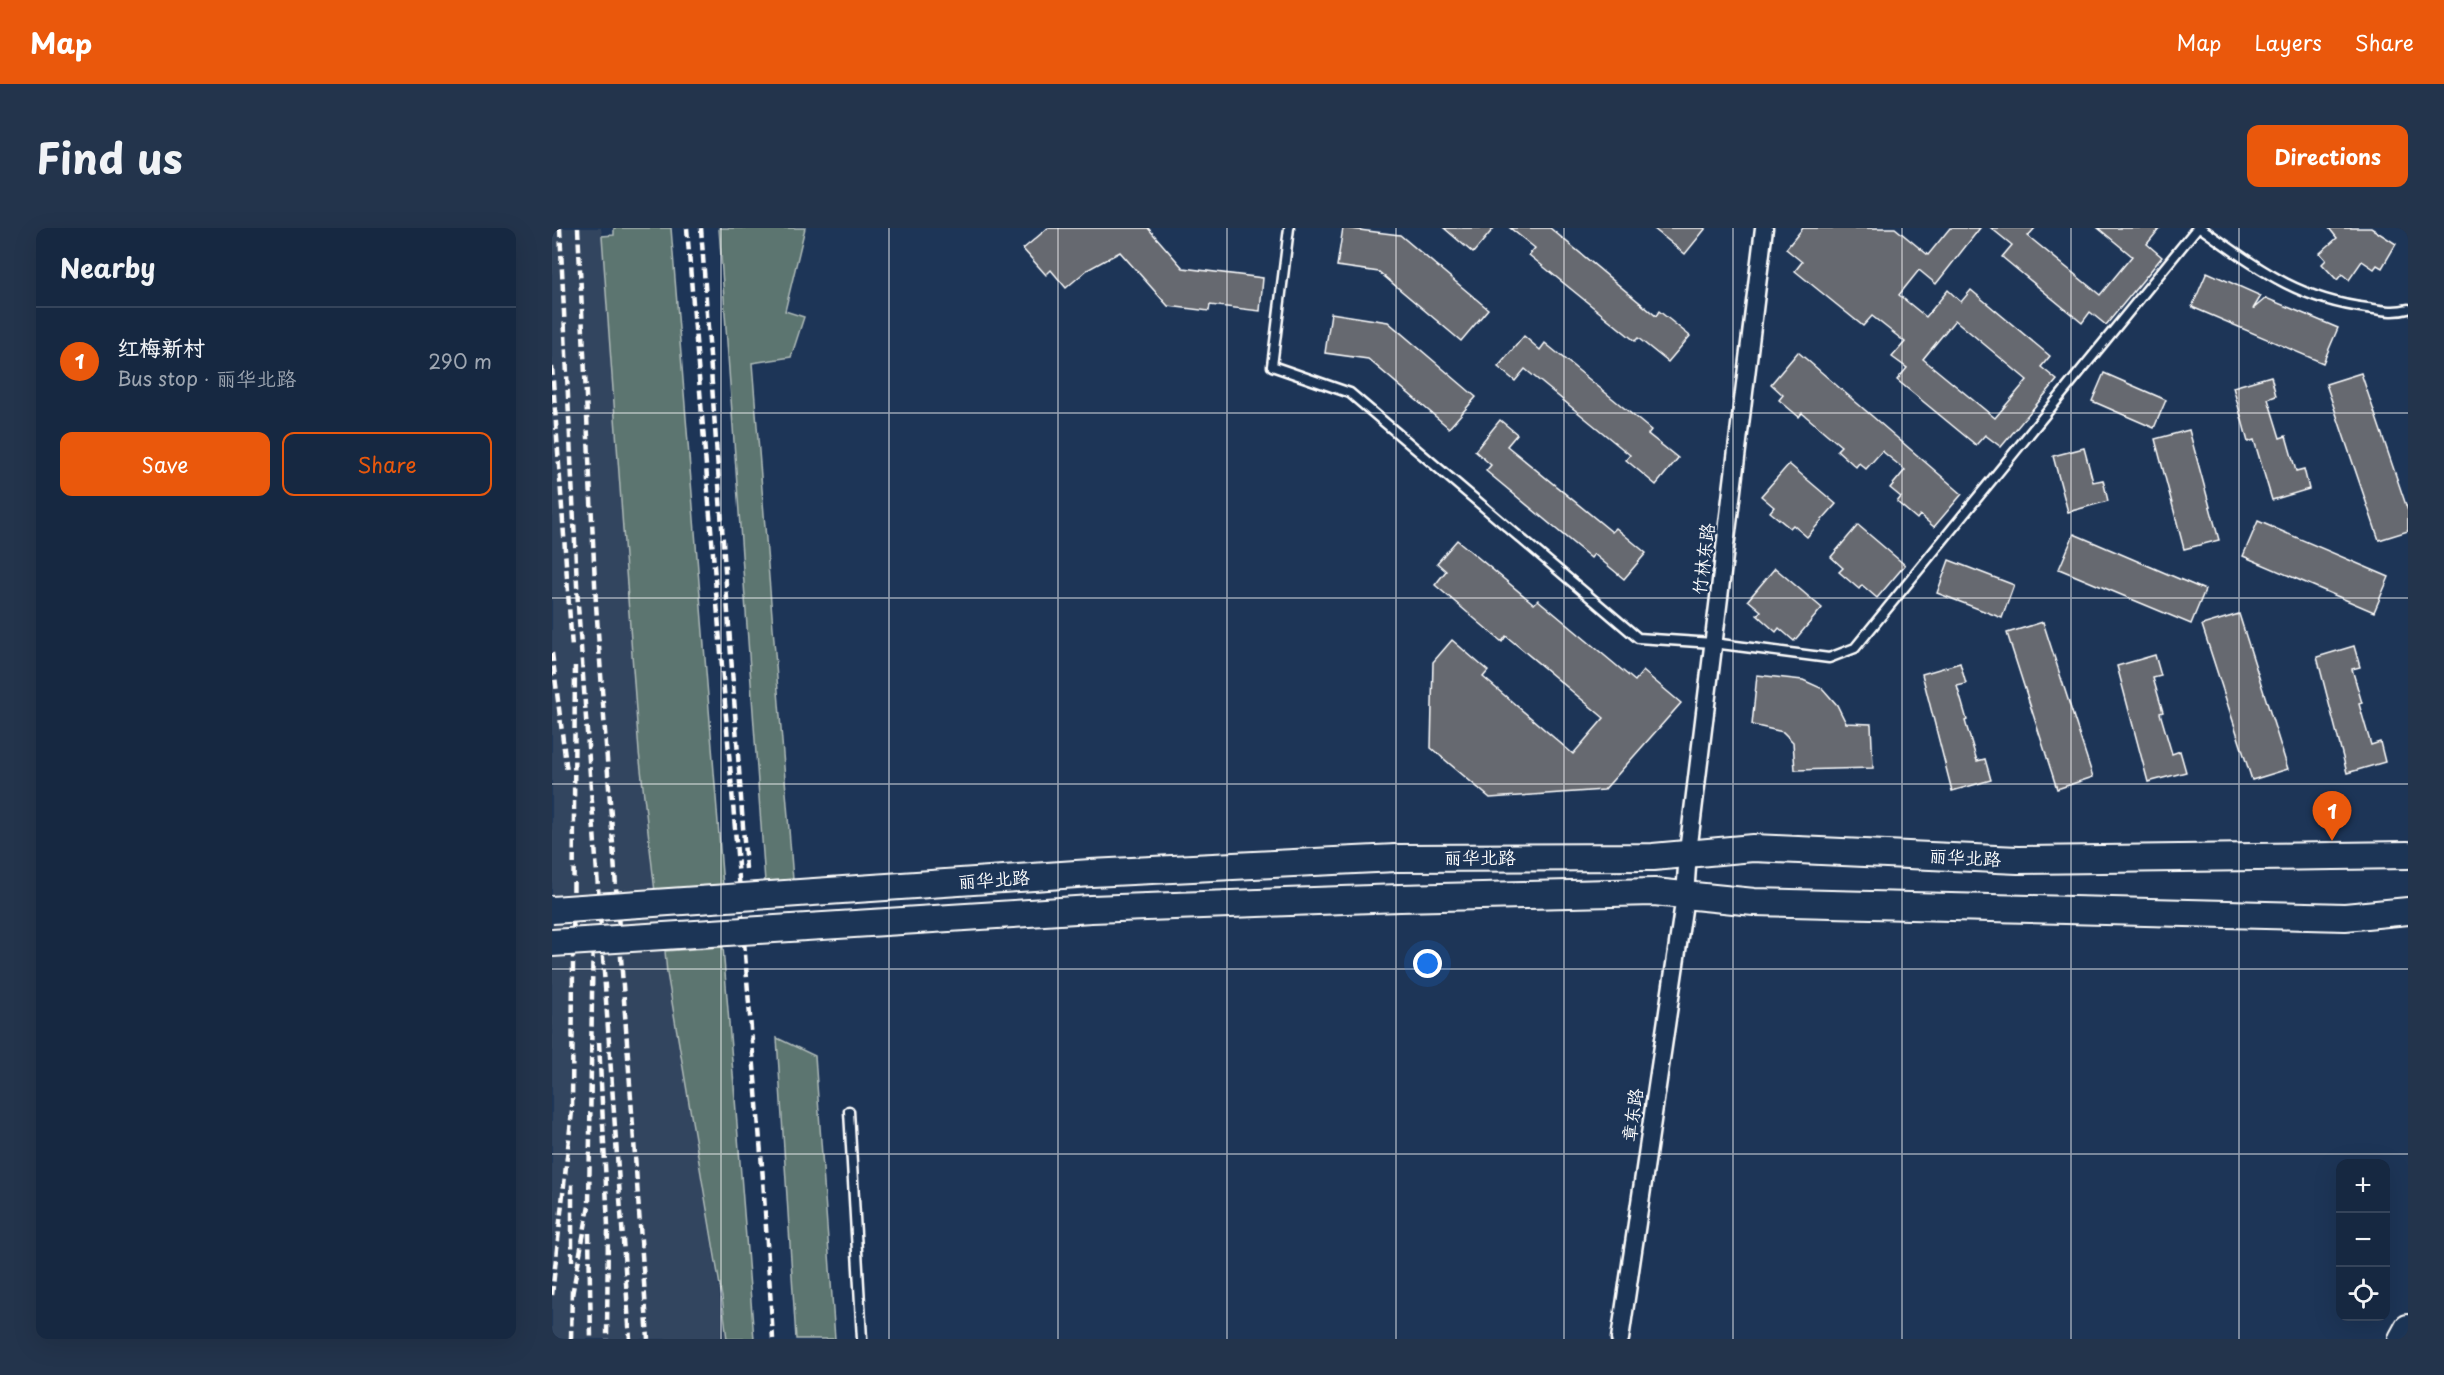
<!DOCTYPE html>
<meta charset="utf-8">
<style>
body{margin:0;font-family:"Playpen Sans","LXGW WenKai TC",sans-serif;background:#23344c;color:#f1f3f6}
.controls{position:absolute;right:18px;bottom:18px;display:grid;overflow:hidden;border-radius:12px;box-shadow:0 6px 24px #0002}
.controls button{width:54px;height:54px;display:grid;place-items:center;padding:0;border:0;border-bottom:2px solid #35445a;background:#162841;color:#f1f3f6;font:30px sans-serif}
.you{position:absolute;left:876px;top:736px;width:21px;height:21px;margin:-15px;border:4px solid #fff;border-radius:50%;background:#1a73e8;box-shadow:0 0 0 9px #1a73e833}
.badge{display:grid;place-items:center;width:39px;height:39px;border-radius:50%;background:#ea580c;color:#fff;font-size:20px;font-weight:700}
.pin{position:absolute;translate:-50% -50px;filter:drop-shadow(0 2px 3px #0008)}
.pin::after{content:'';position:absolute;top:32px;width:21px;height:18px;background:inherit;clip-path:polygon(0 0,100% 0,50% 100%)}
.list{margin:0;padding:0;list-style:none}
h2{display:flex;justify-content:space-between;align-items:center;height:78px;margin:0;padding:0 24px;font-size:26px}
h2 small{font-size:20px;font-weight:400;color:#9ea6b1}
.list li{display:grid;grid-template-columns:39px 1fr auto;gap:18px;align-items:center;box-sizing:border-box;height:108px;padding:0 24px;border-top:2px solid #35445a}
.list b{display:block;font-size:22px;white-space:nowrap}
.list p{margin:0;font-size:20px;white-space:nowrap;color:#9ea6b1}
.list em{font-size:20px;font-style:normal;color:#9ea6b1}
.actions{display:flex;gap:12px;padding:18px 24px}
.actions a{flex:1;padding:14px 0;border:2px solid #ea580c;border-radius:12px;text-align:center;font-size:21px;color:#ea580c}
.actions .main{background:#ea580c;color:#fff}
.icon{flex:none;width:33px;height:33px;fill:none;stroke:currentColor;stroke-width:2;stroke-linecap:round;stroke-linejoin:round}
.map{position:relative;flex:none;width:1856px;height:1111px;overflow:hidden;border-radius:12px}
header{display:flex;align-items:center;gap:36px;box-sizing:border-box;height:84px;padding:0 30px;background:#ea580c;color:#fff}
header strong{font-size:28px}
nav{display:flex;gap:33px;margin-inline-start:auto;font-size:21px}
.intro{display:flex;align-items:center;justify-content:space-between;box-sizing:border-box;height:144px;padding:0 36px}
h1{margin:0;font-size:42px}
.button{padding:15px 27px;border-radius:12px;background:#ea580c;color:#fff;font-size:21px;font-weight:700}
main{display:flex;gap:36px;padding:0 36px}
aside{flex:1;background:#162841;border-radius:12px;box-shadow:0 6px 24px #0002}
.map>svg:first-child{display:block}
.built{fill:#33455e}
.green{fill:#5c7470;stroke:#aebab8;stroke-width:1.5}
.building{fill:#666970;stroke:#fff;stroke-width:1.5;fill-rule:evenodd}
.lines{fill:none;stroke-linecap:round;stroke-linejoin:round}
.service-casing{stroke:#fff;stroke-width:13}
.minor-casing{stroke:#fff;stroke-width:21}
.primary-casing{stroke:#fff;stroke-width:30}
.service{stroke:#1d3557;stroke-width:8}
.minor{stroke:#1d3557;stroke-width:16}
.primary{stroke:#1d3557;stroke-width:26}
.rail{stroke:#fff;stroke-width:4.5;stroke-dasharray:9 4.5;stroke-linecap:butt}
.primary-bridge-casing{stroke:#fff;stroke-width:30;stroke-linecap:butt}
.primary-bridge{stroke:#1d3557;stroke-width:26}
.grid{fill:none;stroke:#fff;stroke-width:1.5;stroke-opacity:0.55}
.labels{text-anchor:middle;stroke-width:4.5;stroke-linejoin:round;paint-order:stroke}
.street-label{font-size:18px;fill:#fff;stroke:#1d3557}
</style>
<header>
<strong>Map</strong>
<nav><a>Map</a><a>Layers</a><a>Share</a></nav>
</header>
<div class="intro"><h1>Find us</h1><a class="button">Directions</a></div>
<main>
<aside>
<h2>Nearby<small></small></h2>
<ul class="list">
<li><span class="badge">1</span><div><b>红梅新村</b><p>Bus stop · 丽华北路</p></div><em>290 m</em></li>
</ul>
<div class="actions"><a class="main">Save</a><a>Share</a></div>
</aside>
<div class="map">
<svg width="1856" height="1111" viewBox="0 0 1856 1111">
<rect width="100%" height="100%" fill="#1d3557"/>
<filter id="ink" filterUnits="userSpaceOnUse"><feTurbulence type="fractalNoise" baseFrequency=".0167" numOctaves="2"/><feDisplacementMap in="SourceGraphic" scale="12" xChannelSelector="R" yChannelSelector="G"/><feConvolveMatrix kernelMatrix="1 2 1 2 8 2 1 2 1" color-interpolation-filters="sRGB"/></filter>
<g filter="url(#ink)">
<path class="built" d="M 0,0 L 49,0 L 50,8 L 76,363 L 103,663 L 175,1111 L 0,1111 Z"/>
<g class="green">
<path d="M 62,0 L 119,0 L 171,658 L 103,664 L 87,524 L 50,8 L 62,7 Z"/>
<path d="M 167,0 L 253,0 L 233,83 L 252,89 L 239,129 L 200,135 L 241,652 L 213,654 Z"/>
<path d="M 171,719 L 202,1111 L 175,1111 L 170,1070 L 115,745 L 113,723 Z"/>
<path d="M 225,810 L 263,828 L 283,1111 L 244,1111 Z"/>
</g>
<g class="building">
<path d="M 496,0 L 596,0 L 631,40 L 711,50 L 708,83 L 658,77 L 657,83 L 616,78 L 568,24 L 535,42 L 514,60 L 499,42 L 494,47 L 471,21 Z"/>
<path d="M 791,0 L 848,7 L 936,81 L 909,113 L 827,44 L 785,38 Z"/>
<path d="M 892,0 L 942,0 L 921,25 Z"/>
<path d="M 958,0 L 998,0 L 1104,88 L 1107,83 L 1138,108 L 1116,134 L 1086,110 L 1083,113 L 977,27 L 983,20 Z"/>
<path d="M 1101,0 L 1154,0 L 1133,26 Z"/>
<path d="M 1251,0 L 1343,0 L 1376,27 L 1398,0 L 1428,0 L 1384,56 L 1367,42 L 1347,67 L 1374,89 L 1396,62 L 1409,74 L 1419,62 L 1498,128 L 1489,139 L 1505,152 L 1449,219 L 1433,207 L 1424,217 L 1345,152 L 1355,140 L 1340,129 L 1353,114 L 1320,88 L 1311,98 L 1243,43 L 1250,34 L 1234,21 ZM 1403,92 L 1475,152 L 1443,190 L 1371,131 Z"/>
<path d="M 1439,0 L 1483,0 L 1476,8 L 1548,67 L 1580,28 L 1546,0 L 1608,0 L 1595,16 L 1610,29 L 1554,97 L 1538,84 L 1530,95 L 1450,29 L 1460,17 Z"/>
<path d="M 1777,0 L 1819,0 L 1844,16 L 1830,40 L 1825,37 L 1822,41 L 1810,33 L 1797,52 L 1790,46 L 1785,52 L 1770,36 L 1774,32 L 1768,25 L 1785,10 Z"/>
<path d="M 1655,44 L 1709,68 L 1701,81 L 1714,70 L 1786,100 L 1771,135 L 1640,79 Z"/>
<path d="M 779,85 L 836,94 L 924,169 L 897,200 L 816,131 L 773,125 Z"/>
<path d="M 972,108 L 988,122 L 993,115 L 1099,202 L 1096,206 L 1126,230 L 1104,257 L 1074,232 L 1078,227 L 973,141 L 963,153 L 946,139 Z"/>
<path d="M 1246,124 L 1410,266 L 1382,299 L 1368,287 L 1365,291 L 1345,274 L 1349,269 L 1338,260 L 1353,242 L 1330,223 L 1314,241 L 1307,235 L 1304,239 L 1285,222 L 1289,218 L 1250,185 L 1247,189 L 1227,172 L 1231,167 L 1219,156 Z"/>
<path d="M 1552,145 L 1614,172 L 1602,200 L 1540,173 Z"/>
<path d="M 1809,145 L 1856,283 L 1856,303 L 1827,312 L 1774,156 Z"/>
<path d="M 1719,148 L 1724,168 L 1716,171 L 1728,210 L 1734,208 L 1744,243 L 1752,241 L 1757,261 L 1720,272 L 1702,212 L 1696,214 L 1681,159 Z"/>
<path d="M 948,192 L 965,206 L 955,218 L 1060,304 L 1064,300 L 1094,325 L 1072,351 L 1042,326 L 1039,330 L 934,243 L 939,237 L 923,223 Z"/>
<path d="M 1637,202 L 1667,312 L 1632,321 L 1603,211 Z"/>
<path d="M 1532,220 L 1541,254 L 1551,252 L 1556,273 L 1516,284 L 1501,228 Z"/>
<path d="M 1237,236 L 1284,276 L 1255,309 L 1241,297 L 1238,300 L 1218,284 L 1222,279 L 1209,268 Z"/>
<path d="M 1706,293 L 1837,349 L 1822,384 L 1691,328 Z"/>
<path d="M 1306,297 L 1353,337 L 1325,370 L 1310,357 L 1307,361 L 1287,344 L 1291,340 L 1279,329 Z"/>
<path d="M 1522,306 L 1653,362 L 1639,396 L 1507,341 Z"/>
<path d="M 905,312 L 982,376 L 986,372 L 1083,453 L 1091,443 L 1129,475 L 1052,562 L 938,570 L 879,520 L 881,434 L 900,412 L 936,443 L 931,449 L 1021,526 L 1052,490 L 954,408 L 950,414 L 883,357 L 894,343 L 885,335 Z"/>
<path d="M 1397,332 L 1462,357 L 1450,390 L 1385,365 Z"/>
<path d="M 1223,340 L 1270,380 L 1242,413 L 1227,400 L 1224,404 L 1205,387 L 1209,383 L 1196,372 Z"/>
<path d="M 1687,386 L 1736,541 L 1700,552 L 1650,397 Z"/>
<path d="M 1491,394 L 1541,549 L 1505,561 L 1455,405 Z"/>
<path d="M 1802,418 L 1808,439 L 1800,441 L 1810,475 L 1807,476 L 1819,517 L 1828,514 L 1833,534 L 1795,545 L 1765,429 Z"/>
<path d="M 1603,427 L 1609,448 L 1601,450 L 1611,484 L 1608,485 L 1620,526 L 1628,523 L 1634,544 L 1596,554 L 1565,438 Z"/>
<path d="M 1408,435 L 1414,456 L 1405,458 L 1415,492 L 1413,493 L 1425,533 L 1433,531 L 1439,552 L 1400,563 L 1370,446 Z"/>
<path d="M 1205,447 L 1251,452 L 1271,461 L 1285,477 L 1294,495 L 1319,496 L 1321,540 L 1243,542 L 1241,514 L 1231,504 L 1200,497 Z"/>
</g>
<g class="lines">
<defs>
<g id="service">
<path d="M 737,0 L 720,138 L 798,165 L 1086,410 L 1161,415 L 1277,430 L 1303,420 L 1645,0"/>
<path d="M 1649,0 C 1706,40 1744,71 1815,80 C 1829,82 1842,85 1856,81"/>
<path d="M 297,883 L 310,1111"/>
</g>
<path id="minor" d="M 1068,1111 L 1133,668 L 1136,624 L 1212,0"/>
<g id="primary">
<path d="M 844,630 L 1101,629 L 1201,620 L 1466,632 L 1856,627"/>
<path d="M 848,670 L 1102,664 L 1202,674 L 1793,689 L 1856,683"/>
<path d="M 1850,1111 L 1856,1100"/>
</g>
</defs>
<use href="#service" class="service-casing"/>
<use href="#minor" class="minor-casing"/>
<use href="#primary" class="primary-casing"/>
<use href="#service" class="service"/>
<use href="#minor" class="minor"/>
<use href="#primary" class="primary"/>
<g class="rail">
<path d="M 8,0 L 26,377 L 78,1111"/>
<path d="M 26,0 L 44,376 L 96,1111"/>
<path d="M 135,0 L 211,951 L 221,1111"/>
<path d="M 149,0 L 194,641"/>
<path d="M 0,139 L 20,420"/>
<path d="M 0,425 L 15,544"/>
<path d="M 47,814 L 56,998 L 55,1111"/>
<path d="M 37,1005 L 39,1111"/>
<path d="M 20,1033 L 20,952"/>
<path d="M 0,1067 L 20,883 L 23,434"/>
<path d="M 20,1067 L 37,978 L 41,698"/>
<path d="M 19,1111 L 20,1060"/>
</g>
<defs>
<g id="primary-bridge">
<path d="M 0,682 L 539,645 L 844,630"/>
<path d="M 0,715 L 539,681 L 848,670"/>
</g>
</defs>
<use href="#primary-bridge" class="primary-bridge-casing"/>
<use href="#primary-bridge" class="primary-bridge"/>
</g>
</g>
<path class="grid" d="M 169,0 L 169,1111M 337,0 L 337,1111M 506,0 L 506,1111M 675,0 L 675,1111M 844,0 L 844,1111M 1012,0 L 1012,1111M 1181,0 L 1181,1111M 1350,0 L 1350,1111M 1519,0 L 1519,1111M 1687,0 L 1687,1111M 0,185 L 1856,185M 0,370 L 1856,370M 0,556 L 1856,556M 0,741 L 1856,741M 0,926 L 1856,926"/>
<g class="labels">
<g class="street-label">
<text transform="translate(1152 331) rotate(-83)" y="6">竹林东路</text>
<text x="928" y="636">丽华北路</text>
<text transform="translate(1413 630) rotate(3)" y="6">丽华北路</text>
<text transform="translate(442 652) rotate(-4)" y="6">丽华北路</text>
<text transform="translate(1081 887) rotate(-82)" y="6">章东路</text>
</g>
</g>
</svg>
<div class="controls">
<button>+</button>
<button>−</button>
<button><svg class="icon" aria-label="locate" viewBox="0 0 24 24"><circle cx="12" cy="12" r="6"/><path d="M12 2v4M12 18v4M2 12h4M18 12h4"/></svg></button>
</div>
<div class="you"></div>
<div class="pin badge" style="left:1780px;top:613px">1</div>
</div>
</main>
